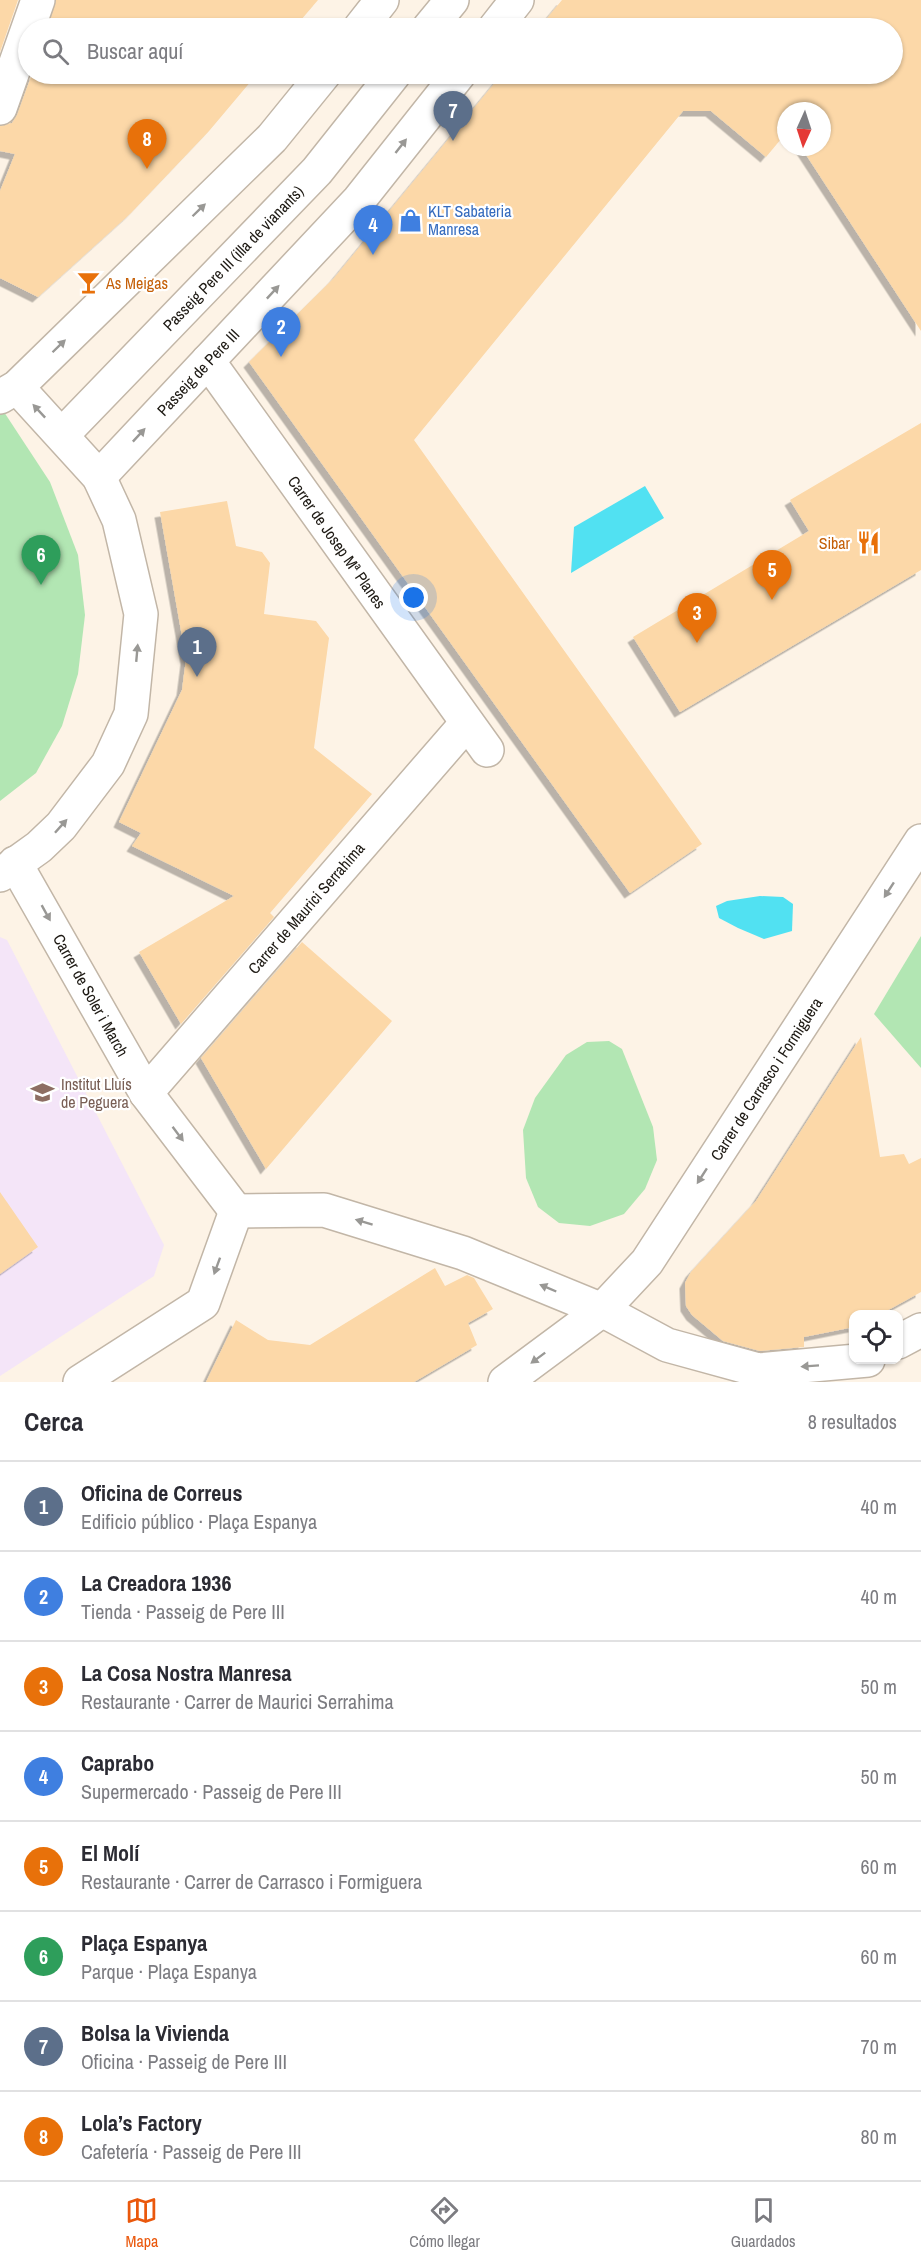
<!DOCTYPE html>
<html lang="es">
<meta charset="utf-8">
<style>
body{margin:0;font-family:"Archivo Narrow",sans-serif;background:#f7f7f7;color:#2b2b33}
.controls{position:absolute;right:18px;bottom:18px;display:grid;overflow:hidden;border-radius:12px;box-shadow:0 2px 4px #0004}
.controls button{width:54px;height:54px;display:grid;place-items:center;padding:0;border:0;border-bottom:2px solid #e1e1e2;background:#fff;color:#2b2b33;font:30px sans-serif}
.compass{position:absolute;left:777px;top:102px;width:54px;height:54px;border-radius:50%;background:#fff;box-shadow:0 2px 4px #0004;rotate:183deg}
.you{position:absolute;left:414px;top:598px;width:21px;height:21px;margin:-15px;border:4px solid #fff;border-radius:50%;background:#1a73e8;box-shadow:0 0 0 9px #1a73e833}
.badge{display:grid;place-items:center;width:39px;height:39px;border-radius:50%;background:#ea580c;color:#fff;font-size:20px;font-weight:700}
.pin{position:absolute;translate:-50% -50px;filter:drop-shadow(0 2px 3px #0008)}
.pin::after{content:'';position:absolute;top:32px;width:21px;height:18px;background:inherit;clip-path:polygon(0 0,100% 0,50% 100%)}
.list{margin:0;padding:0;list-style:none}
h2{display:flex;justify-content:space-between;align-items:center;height:78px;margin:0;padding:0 24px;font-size:26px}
h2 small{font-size:20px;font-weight:400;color:#7c7c81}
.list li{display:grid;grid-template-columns:39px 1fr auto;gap:18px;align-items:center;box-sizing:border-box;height:90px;padding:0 24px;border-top:2px solid #e1e1e2}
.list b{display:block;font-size:22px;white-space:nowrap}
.list p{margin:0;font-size:20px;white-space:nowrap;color:#7c7c81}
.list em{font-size:20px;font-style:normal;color:#7c7c81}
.icon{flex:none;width:33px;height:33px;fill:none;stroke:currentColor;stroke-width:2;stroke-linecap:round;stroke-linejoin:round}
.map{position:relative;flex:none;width:921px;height:1382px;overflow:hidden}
.search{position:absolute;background:#fff;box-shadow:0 2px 4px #0004;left:18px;right:18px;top:18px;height:66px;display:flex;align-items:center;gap:15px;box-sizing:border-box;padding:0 21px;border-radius:33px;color:#7c7c81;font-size:22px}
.sheet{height:798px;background:#fff}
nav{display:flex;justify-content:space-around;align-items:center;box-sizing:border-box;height:84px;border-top:2px solid #e1e1e2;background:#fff;font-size:16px;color:#7c7c81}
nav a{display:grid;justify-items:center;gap:3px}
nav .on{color:#ea580c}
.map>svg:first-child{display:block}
.education{fill:#f4e5f8}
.green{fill:#b2e6b3}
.water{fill:#51e1f2}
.building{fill:#fcd8a8;filter:url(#shadow)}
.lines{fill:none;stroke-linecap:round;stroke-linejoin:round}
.street-casing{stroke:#c2b6a7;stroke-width:36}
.street{stroke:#fff;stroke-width:33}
.oneway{fill:#999895}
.labels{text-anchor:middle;stroke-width:4.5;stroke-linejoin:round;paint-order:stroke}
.shop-label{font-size:16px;fill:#366cbe;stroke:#fff;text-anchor:start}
.street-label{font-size:16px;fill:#1d1913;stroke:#fff}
.food-label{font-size:16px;fill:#c56008;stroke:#fff;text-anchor:start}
.education-label{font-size:16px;fill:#785e54;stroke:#fff;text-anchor:start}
</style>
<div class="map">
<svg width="921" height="1382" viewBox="0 0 921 1382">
<defs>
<filter id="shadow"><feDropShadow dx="-5.5" dy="5.5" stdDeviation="0" flood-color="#0004"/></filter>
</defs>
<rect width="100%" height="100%" fill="#fdf3e6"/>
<path class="education" d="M 0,937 L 7,940 L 164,1245 L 154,1276 L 0,1376 Z"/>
<g class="green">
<path d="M 4,412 L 50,482 L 78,555 L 85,615 L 78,674 L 62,726 L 36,773 L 0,801 L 0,415 Z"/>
<path d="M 921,936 L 921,1068 L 874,1014 Z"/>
<path d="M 609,1041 L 622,1049 L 653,1127 L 657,1160 L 645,1189 L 624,1214 L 590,1226 L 559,1223 L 538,1207 L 526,1178 L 523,1130 L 535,1098 L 566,1055 L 587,1042 Z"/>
</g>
<g class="water">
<path d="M 645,486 L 664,518 L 571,573 L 574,527 Z"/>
<path d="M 760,896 L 783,897 L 793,904 L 792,931 L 764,939 L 738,928 L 719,918 L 716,906 L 727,901 Z"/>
</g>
<g class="building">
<path d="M 0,0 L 18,0 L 0,52 Z"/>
<path d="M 56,0 L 318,0 L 294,28 L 48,28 Z"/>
<path d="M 562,0 L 921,0 L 921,331 L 801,147 L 822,147 L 822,111 L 786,111 L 786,133 L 766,157 L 711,111 L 683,111 L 414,440 L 702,844 L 630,893 L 249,362 L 334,278 L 502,74 L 892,74 L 892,28 L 539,28 Z"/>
<path d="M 32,74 L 257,74 L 209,131 L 131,213 L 38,297 L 0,278 L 0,191 L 15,154 L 0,151 L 0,126 L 12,123 L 17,115 Z"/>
<path d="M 921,423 L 921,570 L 680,712 L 633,637 L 809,531 L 790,500 Z"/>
<path d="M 227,501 L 236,546 L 262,552 L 270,563 L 264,614 L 316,621 L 329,638 L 314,748 L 372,794 L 270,913 L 274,917 L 181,1024 L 139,952 L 234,896 L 132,846 L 141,833 L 119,822 L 182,690 L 186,659 L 160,512 Z"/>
<path d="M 302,942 L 392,1021 L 266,1169 L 201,1058 Z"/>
<path d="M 861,1037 L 880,1157 L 904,1154 L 909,1164 L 921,1158 L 921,1292 L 881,1314 L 854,1314 L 854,1327 L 804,1337 L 804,1347 L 760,1351 L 723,1341 L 692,1315 L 686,1306 L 685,1283 L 691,1272 L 756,1201 Z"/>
<path d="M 0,1192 L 38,1247 L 0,1274 Z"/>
<path d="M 435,1268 L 445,1286 L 467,1275 L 474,1278 L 493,1309 L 468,1323 L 477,1345 L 414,1382 L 206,1382 L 236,1320 L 268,1340 L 310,1345 Z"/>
</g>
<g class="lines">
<defs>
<g id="street">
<path d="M 360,28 L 382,0"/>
<path d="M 429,28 L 452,0"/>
<path d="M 495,28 L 517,0"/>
<path d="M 0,108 L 38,0"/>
<path d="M 208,361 L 487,750"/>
<path d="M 0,397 L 17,387 L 272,138 L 324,74"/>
<path d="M 62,435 L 317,171 L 394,74"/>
<path d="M 99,477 L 359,200 L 459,74"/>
<path d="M 15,863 L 146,1093 L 236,1211"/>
<path d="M 0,875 L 39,847 L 61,826 L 108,764 L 131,714 L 141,614 L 119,520 L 99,477 L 17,387"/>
<path d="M 146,1093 L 466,724"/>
<path d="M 236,1211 L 324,1210 L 463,1253 L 602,1310 L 667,1345 L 758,1370 L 868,1360"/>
<path d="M 898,1342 L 921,1330"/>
<path d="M 80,1382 L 203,1303 L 236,1211"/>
<path d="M 505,1382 L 602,1310 L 647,1262 L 921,841"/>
</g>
</defs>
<use href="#street" class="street-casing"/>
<use href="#street" class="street"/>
</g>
<defs><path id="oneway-solid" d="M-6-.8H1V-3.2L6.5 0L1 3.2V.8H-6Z" transform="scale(1.5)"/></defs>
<g class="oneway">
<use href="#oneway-solid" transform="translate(401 146) rotate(-52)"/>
<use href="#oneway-solid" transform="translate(199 210) rotate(-44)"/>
<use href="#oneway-solid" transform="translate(273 292) rotate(-47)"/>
<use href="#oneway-solid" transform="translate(59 346) rotate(-44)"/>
<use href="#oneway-solid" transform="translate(39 411) rotate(-133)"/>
<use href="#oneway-solid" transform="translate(139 435) rotate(-47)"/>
<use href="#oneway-solid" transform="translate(137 653) rotate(-85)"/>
<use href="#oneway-solid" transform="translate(61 826) rotate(-48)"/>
<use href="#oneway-solid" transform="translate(889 890) rotate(123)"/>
<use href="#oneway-solid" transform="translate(46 913) rotate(61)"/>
<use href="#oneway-solid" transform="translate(178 1134) rotate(53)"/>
<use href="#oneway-solid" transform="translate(702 1176) rotate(123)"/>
<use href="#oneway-solid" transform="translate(364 1222) rotate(-163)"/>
<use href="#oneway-solid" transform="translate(217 1266) rotate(110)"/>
<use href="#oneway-solid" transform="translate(548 1288) rotate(-157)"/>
<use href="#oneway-solid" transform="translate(538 1358) rotate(143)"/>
<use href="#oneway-solid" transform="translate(810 1366) rotate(176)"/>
</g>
<defs>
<symbol id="shop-bare" viewBox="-9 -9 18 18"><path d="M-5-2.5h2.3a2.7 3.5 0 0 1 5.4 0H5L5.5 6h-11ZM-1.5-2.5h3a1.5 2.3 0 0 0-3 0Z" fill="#3f7fe0" stroke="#fff" stroke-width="2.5" paint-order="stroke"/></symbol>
<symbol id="bar-bare" viewBox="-9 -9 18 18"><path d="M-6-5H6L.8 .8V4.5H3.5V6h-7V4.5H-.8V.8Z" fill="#e8710a" stroke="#fff" stroke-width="2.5" paint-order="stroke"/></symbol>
<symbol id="restaurant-bare" viewBox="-9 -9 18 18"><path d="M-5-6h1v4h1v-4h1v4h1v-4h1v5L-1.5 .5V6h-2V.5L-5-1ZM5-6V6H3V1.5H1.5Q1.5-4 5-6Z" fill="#e8710a" stroke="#fff" stroke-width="2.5" paint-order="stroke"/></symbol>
<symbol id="school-bare" viewBox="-9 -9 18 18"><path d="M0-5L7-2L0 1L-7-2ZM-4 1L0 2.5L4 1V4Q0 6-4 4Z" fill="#8d6e63" stroke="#fff" stroke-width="2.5" paint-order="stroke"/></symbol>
</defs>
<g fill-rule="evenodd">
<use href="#shop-bare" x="394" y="204" width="33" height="33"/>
<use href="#bar-bare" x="72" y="266" width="33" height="33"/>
<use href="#restaurant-bare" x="852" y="526" width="33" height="33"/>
<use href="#school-bare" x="26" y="1076" width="33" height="33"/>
</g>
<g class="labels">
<g class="shop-label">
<text x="428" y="217">KLT Sabateria<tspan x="428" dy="18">Manresa</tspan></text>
</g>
<g class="street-label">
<text transform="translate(233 258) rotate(-46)" y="6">Passeig Pere III (illa de vianants)</text>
<text transform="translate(198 372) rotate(-47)" y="6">Passeig de Pere III</text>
<text transform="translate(337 542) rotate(55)" y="6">Carrer de Josep Mª Planes</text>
<text transform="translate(306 908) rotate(-49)" y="6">Carrer de Maurici Serrahima</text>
<text transform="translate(91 995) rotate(61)" y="6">Carrer de Soler i March</text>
<text transform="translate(766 1079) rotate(-57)" y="6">Carrer de Carrasco i Formiguera</text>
</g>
<g class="food-label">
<text x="106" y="289">As Meigas</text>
<text x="850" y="549" text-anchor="end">Sibar</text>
</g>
<g class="education-label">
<text x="61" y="1090">Institut Lluís<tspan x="61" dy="18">de Peguera</tspan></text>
</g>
</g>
</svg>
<div class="controls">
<button><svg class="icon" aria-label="locate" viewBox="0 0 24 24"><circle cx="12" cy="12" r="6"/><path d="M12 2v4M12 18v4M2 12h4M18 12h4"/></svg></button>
</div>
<svg class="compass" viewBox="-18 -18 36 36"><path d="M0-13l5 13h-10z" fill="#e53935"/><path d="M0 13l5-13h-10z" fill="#7c7c81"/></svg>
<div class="you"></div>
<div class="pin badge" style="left:197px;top:677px;background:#5c6f8a">1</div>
<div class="pin badge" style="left:281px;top:357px;background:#3f7fe0">2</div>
<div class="pin badge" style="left:697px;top:643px;background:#e8710a">3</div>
<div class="pin badge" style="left:373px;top:255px;background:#3f7fe0">4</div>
<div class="pin badge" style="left:772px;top:600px;background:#e8710a">5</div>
<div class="pin badge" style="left:41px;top:585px;background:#2e9e5b">6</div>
<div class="pin badge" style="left:453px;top:141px;background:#5c6f8a">7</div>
<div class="pin badge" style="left:147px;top:169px;background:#e8710a">8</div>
<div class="search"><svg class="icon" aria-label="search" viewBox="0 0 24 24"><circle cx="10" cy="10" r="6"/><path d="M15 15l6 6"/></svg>Buscar aquí</div>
</div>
<section class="sheet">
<h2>Cerca<small>8 resultados</small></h2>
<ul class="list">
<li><span class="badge" style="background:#5c6f8a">1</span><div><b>Oficina de Correus</b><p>Edificio público · Plaça Espanya</p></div><em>40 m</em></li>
<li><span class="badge" style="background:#3f7fe0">2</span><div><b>La Creadora 1936</b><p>Tienda · Passeig de Pere III</p></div><em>40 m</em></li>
<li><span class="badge" style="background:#e8710a">3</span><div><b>La Cosa Nostra Manresa</b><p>Restaurante · Carrer de Maurici Serrahima</p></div><em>50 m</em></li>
<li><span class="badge" style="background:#3f7fe0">4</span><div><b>Caprabo</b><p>Supermercado · Passeig de Pere III</p></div><em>50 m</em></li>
<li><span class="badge" style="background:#e8710a">5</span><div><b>El Molí</b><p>Restaurante · Carrer de Carrasco i Formiguera</p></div><em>60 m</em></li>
<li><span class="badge" style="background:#2e9e5b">6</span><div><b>Plaça Espanya</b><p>Parque · Plaça Espanya</p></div><em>60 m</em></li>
<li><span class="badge" style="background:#5c6f8a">7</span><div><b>Bolsa la Vivienda</b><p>Oficina · Passeig de Pere III</p></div><em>70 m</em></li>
<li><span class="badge" style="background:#e8710a">8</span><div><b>Lola’s Factory</b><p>Cafetería · Passeig de Pere III</p></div><em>80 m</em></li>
</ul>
</section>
<nav>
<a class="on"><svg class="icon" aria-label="map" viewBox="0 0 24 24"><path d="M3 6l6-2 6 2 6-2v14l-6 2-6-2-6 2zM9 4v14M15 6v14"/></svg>Mapa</a>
<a><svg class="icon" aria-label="directions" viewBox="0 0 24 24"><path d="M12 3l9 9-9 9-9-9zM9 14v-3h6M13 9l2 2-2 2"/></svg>Cómo llegar</a>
<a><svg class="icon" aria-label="saved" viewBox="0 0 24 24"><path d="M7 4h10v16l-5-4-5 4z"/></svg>Guardados</a>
</nav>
